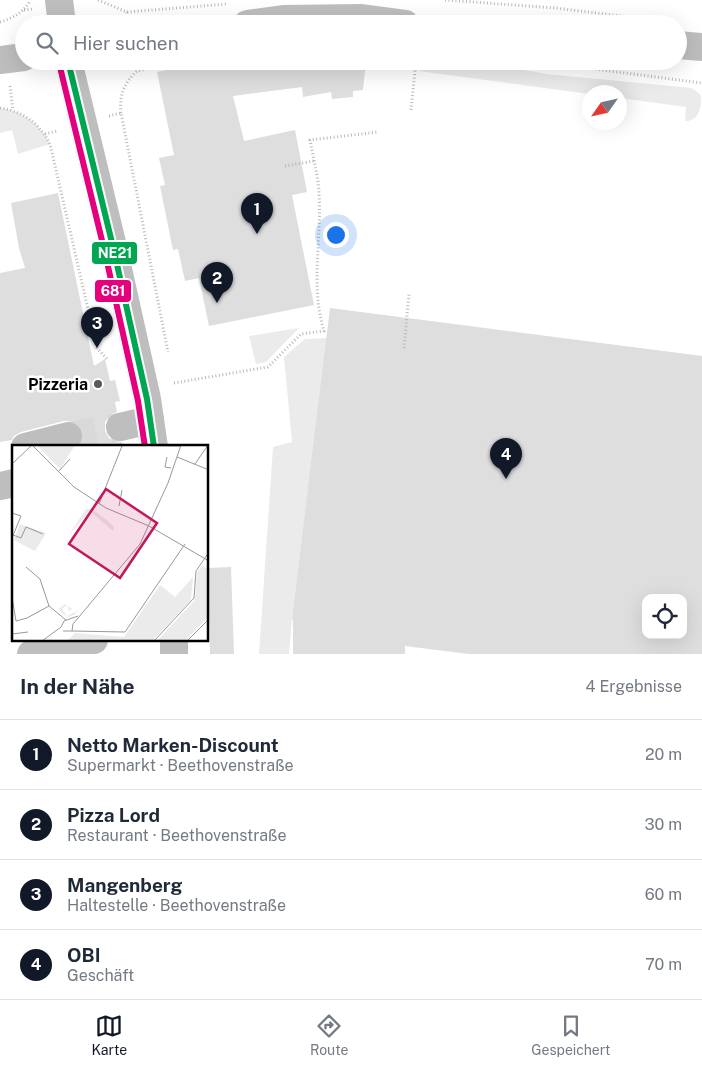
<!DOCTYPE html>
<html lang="de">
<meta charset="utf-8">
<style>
body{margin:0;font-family:"Public Sans",sans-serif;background:#f6f6f7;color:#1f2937}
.controls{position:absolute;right:15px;bottom:15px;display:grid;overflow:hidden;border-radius:10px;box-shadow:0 5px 20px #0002}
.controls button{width:45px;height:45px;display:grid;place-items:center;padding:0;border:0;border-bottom:1px solid #e0e1e3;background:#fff;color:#1f2937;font:25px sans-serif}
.compass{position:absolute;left:582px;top:85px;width:45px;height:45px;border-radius:50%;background:#fff;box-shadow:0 5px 20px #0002;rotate:236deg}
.you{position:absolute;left:335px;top:234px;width:18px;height:18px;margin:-12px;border:4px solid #fff;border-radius:50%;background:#1a73e8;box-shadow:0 0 0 8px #1a73e833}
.badge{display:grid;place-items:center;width:32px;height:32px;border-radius:50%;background:#111827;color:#fff;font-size:16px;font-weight:700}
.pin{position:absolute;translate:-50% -41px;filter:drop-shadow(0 1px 2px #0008)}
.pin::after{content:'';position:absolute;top:26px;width:18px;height:15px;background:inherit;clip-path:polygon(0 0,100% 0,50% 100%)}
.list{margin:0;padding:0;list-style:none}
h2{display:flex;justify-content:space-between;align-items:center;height:65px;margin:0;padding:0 20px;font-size:21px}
h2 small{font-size:16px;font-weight:400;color:#747a83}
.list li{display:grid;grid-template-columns:32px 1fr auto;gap:15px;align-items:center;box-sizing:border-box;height:70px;padding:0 20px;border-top:1px solid #e0e1e3}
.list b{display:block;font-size:19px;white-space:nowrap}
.list p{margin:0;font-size:16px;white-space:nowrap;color:#747a83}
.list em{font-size:16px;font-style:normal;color:#747a83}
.icon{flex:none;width:28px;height:28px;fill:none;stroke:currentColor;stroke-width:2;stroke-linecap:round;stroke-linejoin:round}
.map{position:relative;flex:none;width:702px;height:654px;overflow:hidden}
.search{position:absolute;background:#fff;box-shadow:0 5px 20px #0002;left:15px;right:15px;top:15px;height:55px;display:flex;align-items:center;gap:12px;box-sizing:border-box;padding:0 18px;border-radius:28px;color:#747a83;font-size:19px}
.sheet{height:345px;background:#fff}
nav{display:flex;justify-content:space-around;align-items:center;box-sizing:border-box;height:70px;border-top:1px solid #e0e1e3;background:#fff;font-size:14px;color:#747a83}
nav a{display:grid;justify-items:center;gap:2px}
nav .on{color:#111827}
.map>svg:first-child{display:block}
.green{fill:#ebebeb}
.building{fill:#dedede;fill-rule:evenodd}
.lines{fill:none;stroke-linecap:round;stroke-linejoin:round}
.minor-tunnel{stroke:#d9d9d9;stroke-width:28;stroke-dasharray:28 14;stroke-linecap:butt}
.path{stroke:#b9b9b9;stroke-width:3;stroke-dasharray:1 2.5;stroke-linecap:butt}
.minor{stroke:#bebebe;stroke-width:28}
.major{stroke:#bebebe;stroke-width:28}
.bus-1-casing{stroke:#fff;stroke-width:10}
.bus-2-casing{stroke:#fff;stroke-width:10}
.bus-1{stroke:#00a651;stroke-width:6}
.bus-2{stroke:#e5007d;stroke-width:6}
.poi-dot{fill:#595959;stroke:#fff;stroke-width:2}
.labels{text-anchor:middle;stroke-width:5;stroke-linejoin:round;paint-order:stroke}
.poi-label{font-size:16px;font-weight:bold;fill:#000;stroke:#fff;text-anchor:end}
.inset-road{fill:none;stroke:#999;stroke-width:1}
.view{fill:#c2185b;fill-opacity:0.15;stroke:#c2185b;stroke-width:2.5}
.inset-edge{fill:none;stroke:#000;stroke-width:2.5}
.line-badge{stroke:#fff;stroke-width:2}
.badge-label{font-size:14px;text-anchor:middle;font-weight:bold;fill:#fff}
</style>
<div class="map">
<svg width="702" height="654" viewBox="0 0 702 654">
<rect width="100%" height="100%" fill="#fff"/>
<g class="green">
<path d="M 421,61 L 475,61 L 546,74 L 692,88 C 695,91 700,93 701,97 C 702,109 697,122 685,121 L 686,107 L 620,98 L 620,92 L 590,92 L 589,94 L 419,71 Z"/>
<path d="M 0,108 C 23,111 40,124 50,144 L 18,154 L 12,130 L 0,133 Z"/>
<path d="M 299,328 L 266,362 L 256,364 L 249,336 Z"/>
<path d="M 328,338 L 292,619 L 289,654 L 259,654 L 273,447 L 292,442 L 284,357 L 305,339 Z"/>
</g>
<g class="building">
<path d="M 208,61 L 366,61 L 363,90 L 353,91 L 353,97 L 332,99 L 331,92 L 303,97 L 302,87 L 233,96 L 244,141 L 295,130 L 307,192 L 292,195 L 314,305 L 209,326 L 199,278 L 185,281 L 178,249 L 173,250 L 160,186 L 165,185 L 159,158 L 174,155 L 157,72 Z"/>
<path d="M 58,193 L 94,366 L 105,359 L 110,381 L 115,380 L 120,401 L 115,402 L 117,412 L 110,415 L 105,422 L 105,431 L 109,438 L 115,442 L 122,442 L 123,446 L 79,446 L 83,440 L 83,432 L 79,425 L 72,421 L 64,421 L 21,432 L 14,436 L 12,440 L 0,442 L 0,273 L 25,268 L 19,248 L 11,203 Z"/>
<path d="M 330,308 L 702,356 L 702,654 L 469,654 L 405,646 L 405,654 L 293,654 L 293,620 L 292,619 ZM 646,598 L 683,598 L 683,635 L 646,635 Z"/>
<path d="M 231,567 L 234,654 L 210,654 L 208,568 Z"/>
</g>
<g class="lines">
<path class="minor-tunnel" d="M 68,436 L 120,427"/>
<g class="path">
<path d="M 98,0 L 127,12 L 227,4"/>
<path d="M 445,0 L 555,8 L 663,21"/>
<path d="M 24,10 L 33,9"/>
<path d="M 127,12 L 129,24"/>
<path d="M 0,22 C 13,18 23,13 30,1"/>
<path d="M 135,61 L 137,71"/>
<path d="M 533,61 L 702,83"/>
<path d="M 10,86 L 13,110"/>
<path d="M 0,108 C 23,111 40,124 50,144 L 97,348 L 108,360"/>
<path d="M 411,110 L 416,61"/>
<path d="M 121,113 C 119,95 124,83 137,71 L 180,61"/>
<path d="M 109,116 L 121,113 L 168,352"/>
<path d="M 45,134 L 57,131"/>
<path d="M 285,166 L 314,161"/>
<path d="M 404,348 L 409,294"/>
<path d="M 174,383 L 268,367 L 301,334 L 324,331 C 310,286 322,239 319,193 C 318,175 313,157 310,140 L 378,132"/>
</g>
<g class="minor">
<path d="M 59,0 L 62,24"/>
<path d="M 120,427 L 150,420"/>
<path d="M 25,447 L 68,436"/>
<path d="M 0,486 L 14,483"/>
<path d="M 31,654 L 94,640"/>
</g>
<g class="major">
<path d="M 247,24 L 283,19 L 360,18 L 405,24"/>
<path d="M 678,45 L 702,47"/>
<path d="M 0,60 L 24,57"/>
<path d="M 68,61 L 114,251 L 147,399 L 154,447"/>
<path d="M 174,654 L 174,640"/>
</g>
<defs>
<path id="bus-1" d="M 68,61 L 114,251 L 147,399 L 154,447"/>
<path id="bus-2" d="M 59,63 L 105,253 L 138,401 L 145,447"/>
</defs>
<use href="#bus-1" class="bus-1-casing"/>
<use href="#bus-2" class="bus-2-casing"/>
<use href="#bus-1" class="bus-1"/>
<use href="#bus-2" class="bus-2"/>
</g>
<circle class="poi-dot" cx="98" cy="384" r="5"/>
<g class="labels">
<g class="poi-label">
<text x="88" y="390">Pizzeria</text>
</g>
</g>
<g transform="translate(12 445)">
<rect width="196" height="196" fill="#fff"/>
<path d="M 25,0 L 63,0 L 48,24 ZM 74,64 L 80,64 L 96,76 L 102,82 L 101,86 L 78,66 L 56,91 ZM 8,79 L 34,88 L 23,106 L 2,95 ZM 190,120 L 196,125 L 196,172 L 173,196 L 145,196 L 183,155 L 185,128 ZM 181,132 L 179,155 L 140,196 L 55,196 L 63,188 L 112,192 L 148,140 L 163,152 ZM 95,134 L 62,170 L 56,172 L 50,168 L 47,164 L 53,159 L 60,164 L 57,166 L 55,160 L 50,164 L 55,171 L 67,165 Z" fill="#ebebeb"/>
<path class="inset-road" d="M 20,0 L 62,42 L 94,63 L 137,81M 107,0 L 168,1M 155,12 L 153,22 L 159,23M 165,12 L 197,25M 0,19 L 20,0M 183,19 L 196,0M 46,27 L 58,14M 87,59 L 110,1M 107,61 L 110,45M 0,68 L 9,71 L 0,93M 137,81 L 197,116M 1,90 L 9,93 L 14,82 L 31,89M 14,122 L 28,134 L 37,161 L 54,175M 0,152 L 4,176 L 15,173 L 37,161M 61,179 L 128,99 L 156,38 L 169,0M 51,186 L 60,186 L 61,179M 60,186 L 113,187 L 173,99M 0,189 L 16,187M 30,196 L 49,182 L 52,176 L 66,171M 142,196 L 182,153 L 184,126 L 197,107M 175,196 L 197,174"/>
<path class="view" d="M 94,44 L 145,78 L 108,133 L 57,99 Z"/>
<rect width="196" height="196" class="inset-edge"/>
</g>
<g class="line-badge">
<rect x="91" y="241" width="47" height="24" rx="5" fill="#00a651"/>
<rect x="94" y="279" width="38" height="24" rx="5" fill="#e5007d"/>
</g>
<g class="badge-label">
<text x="115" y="258">NE21</text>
<text x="113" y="296">681</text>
</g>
</svg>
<div class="controls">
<button><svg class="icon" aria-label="locate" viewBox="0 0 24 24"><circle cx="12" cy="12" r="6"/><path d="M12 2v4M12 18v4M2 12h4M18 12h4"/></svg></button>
</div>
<svg class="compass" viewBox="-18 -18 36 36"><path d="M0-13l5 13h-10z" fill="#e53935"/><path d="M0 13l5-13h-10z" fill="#747a83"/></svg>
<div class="you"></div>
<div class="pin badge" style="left:257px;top:234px">1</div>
<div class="pin badge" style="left:217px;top:303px">2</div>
<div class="pin badge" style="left:97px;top:348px">3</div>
<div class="pin badge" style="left:506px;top:479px">4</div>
<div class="search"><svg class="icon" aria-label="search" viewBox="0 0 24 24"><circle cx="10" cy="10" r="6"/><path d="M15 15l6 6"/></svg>Hier suchen</div>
</div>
<section class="sheet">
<h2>In der Nähe<small>4 Ergebnisse</small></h2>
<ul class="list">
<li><span class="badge">1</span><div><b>Netto Marken-Discount</b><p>Supermarkt · Beethovenstraße</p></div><em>20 m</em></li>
<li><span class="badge">2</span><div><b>Pizza Lord</b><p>Restaurant · Beethovenstraße</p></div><em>30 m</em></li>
<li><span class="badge">3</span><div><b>Mangenberg</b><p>Haltestelle · Beethovenstraße</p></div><em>60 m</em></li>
<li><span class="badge">4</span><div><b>OBI</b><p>Geschäft</p></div><em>70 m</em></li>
</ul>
</section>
<nav>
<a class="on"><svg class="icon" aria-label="map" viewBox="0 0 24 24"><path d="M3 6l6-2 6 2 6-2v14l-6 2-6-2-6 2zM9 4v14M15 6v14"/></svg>Karte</a>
<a><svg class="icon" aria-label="directions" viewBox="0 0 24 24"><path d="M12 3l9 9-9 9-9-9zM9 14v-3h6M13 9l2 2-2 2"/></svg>Route</a>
<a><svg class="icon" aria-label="saved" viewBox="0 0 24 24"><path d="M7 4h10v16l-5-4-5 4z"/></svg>Gespeichert</a>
</nav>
